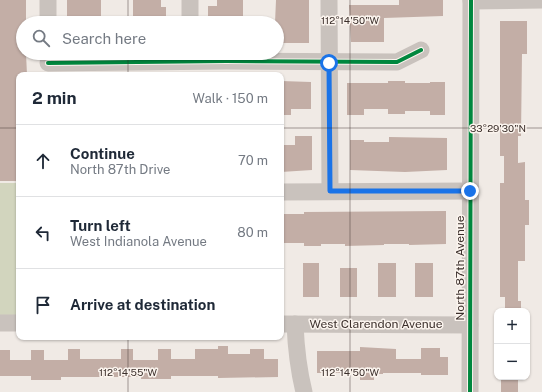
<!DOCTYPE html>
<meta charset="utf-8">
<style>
body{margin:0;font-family:"Public Sans",sans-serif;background:#f2f2f3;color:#1f2937}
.controls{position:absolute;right:12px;bottom:12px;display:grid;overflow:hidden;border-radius:8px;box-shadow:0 1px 3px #0004}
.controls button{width:36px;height:36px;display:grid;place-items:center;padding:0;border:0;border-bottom:1px solid #e0e1e3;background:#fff;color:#1f2937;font:20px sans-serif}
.stop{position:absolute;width:12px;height:12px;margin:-9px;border:3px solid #1a73e8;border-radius:50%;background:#fff}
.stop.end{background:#1a73e8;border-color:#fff;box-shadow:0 1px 4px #0008}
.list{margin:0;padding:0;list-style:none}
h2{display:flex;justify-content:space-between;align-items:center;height:52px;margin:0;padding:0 16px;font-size:17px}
h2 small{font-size:13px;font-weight:400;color:#747a83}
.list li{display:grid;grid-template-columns:26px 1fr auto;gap:12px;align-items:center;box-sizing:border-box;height:72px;padding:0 16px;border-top:1px solid #e0e1e3}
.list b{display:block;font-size:15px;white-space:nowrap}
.list p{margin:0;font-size:13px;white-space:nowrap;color:#747a83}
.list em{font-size:13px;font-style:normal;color:#747a83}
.icon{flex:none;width:22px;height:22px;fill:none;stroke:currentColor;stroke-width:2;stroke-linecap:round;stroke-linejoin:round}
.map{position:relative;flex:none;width:542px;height:392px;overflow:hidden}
.search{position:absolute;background:#fff;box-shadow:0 1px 3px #0004;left:16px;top:16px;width:268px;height:44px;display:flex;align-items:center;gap:10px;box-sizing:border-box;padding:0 14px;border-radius:22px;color:#747a83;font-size:15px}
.panel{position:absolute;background:#fff;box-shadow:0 1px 3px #0004;left:16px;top:72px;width:268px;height:268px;border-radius:8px}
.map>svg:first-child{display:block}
.green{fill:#d2d5be}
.building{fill:#c3aea6}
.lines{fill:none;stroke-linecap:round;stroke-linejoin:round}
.minor{stroke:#c9c2bd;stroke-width:17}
.cycleway-casing{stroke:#fbf4ee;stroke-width:6}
.cycleway{stroke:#00873e;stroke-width:4}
.route{stroke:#1a73e8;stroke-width:5}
.ticks{fill:none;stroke:#3b2f2b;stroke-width:1;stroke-opacity:0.45}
.labels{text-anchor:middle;stroke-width:3;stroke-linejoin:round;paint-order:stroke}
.street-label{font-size:12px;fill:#3b2f2b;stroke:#fbf4ee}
.ticks-label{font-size:10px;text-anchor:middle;fill:#3b2f2b;stroke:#fbf4ee;stroke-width:3;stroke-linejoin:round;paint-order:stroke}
</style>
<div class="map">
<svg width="542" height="392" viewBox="0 0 542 392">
<rect width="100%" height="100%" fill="#f0eae5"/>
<rect class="green" x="0" y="183" width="19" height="135"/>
<g class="building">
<path d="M 0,0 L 26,0 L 26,23 L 23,23 L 23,53 L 26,53 L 27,75 L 19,75 L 19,181 L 0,181 Z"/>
<rect x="67" y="0" width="34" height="23"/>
<path d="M 133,0 L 161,0 L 161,7 L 166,7 L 166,23 L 133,23 Z"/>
<path d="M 217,0 L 243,0 L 243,23 L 208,23 L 208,6 L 217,6 Z"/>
<path d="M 276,0 L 309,0 L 309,43 L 277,43 L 277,23 L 275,23 Z"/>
<path d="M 399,0 L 443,0 L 443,16 L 384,18 L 384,42 L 351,42 L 349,5 L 399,5 Z"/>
<path d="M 500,21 L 527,21 L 527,54 L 522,54 L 521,136 L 518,136 L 518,163 L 525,162 L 525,200 L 529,200 L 529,225 L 525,225 L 525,261 L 518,261 L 518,301 L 521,301 L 521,311 L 505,311 L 505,297 L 500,297 L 500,183 L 504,183 L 504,156 L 500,156 Z"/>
<path d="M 281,81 L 311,82 L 311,109 L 291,109 L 291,115 L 281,115 Z"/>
<path d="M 388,81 L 405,81 L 405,83 L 430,83 L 430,82 L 445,82 L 445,115 L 430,115 L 430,111 L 405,111 L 405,114 L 388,114 L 388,109 L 364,109 L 364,115 L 347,115 L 347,83 L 388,83 Z"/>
<path d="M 295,136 L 312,136 L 312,170 L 281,172 L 281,145 L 295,145 Z"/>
<path d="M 389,137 L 447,138 L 447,170 L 405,172 L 350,170 L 350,140 L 364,140 L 364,142 L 389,142 Z"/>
<path d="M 446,211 L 446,244 L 409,245 L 409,244 L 384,244 L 384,245 L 345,246 L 345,244 L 321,244 L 321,246 L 304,246 L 304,243 L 283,243 L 283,214 L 304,214 L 304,212 Z"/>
<rect x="303" y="263" width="16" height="34"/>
<rect x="378" y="263" width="18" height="34"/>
<rect x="415" y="263" width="18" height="34"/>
<rect x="340" y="268" width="17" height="29"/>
<path d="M 218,346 L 228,346 L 228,354 L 250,354 L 250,349 L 264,349 L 264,359 L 278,359 L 278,377 L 218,378 L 218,376 L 171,376 L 171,379 L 141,379 L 141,377 L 61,377 L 61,380 L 31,380 L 31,376 L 0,376 L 0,350 L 10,350 L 10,360 L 31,360 L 31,350 L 44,350 L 44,360 L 68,360 L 68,349 L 80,349 L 80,359 L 121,359 L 121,349 L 133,349 L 133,360 L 158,360 L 158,349 L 171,349 L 171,359 L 195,359 L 195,349 L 218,349 Z"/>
<path d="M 360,347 L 396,349 L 396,359 L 421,359 L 421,348 L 440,348 L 440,357 L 448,357 L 448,375 L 421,375 L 421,373 L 383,373 L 383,374 L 374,374 L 374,380 L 360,380 L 360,373 L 317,373 L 317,351 L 360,351 Z"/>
<rect x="501" y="377" width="17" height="15"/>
</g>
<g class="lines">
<g class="minor">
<path d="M 48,0 L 48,23"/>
<path d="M 329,0 L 330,191"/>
<path d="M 471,1 L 542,0"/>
<path d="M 190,23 L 190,0"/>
<path d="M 48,63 L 226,61 L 397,62 L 421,50"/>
<path d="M 281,192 L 470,191"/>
<path d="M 0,323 L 19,323"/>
<path d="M 281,324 L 470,325"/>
<path d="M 295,324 C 296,348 298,368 304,392"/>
<path d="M 470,392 L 471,0"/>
</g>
<defs>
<g id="cycleway">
<path d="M 48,63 L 226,61 L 397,62 L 421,50"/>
<path d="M 470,392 L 471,0"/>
</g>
</defs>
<use href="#cycleway" class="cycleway-casing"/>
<use href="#cycleway" class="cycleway"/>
</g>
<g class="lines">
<path class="route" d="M 329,63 L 330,191 L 470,191"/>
</g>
<path class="ticks" d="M 128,0 L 128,23M 350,0 L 350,392M 128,53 L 128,75M 0,128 L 19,128M 281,128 L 542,128M 128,337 L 128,392"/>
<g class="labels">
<g class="street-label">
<text transform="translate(460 268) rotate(-90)" y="4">North 87th Avenue</text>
<text x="376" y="328">West Clarendon Avenue</text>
</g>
</g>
<g class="ticks-label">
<text x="350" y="24">112°14'50"W</text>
<text x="498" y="132">33°29'30"N</text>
<text x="128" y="376">112°14'55"W</text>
<text x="350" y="376">112°14'50"W</text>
</g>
</svg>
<div class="controls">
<button>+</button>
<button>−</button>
</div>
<div class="stop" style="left:329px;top:63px"></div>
<div class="stop end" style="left:470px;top:191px"></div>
<div class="search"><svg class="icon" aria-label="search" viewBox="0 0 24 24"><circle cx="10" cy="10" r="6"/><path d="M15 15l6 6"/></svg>Search here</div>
<section class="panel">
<h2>2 min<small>Walk · 150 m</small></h2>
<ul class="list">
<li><svg class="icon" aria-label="ahead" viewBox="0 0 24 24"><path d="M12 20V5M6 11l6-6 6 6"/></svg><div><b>Continue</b><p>North 87th Drive</p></div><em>70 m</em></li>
<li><svg class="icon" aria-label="left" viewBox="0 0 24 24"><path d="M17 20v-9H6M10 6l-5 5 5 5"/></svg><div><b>Turn left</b><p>West Indianola Avenue</p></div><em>80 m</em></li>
<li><svg class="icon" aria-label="arrive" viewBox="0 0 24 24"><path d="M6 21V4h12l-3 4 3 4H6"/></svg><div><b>Arrive at destination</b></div></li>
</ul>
</section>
</div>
